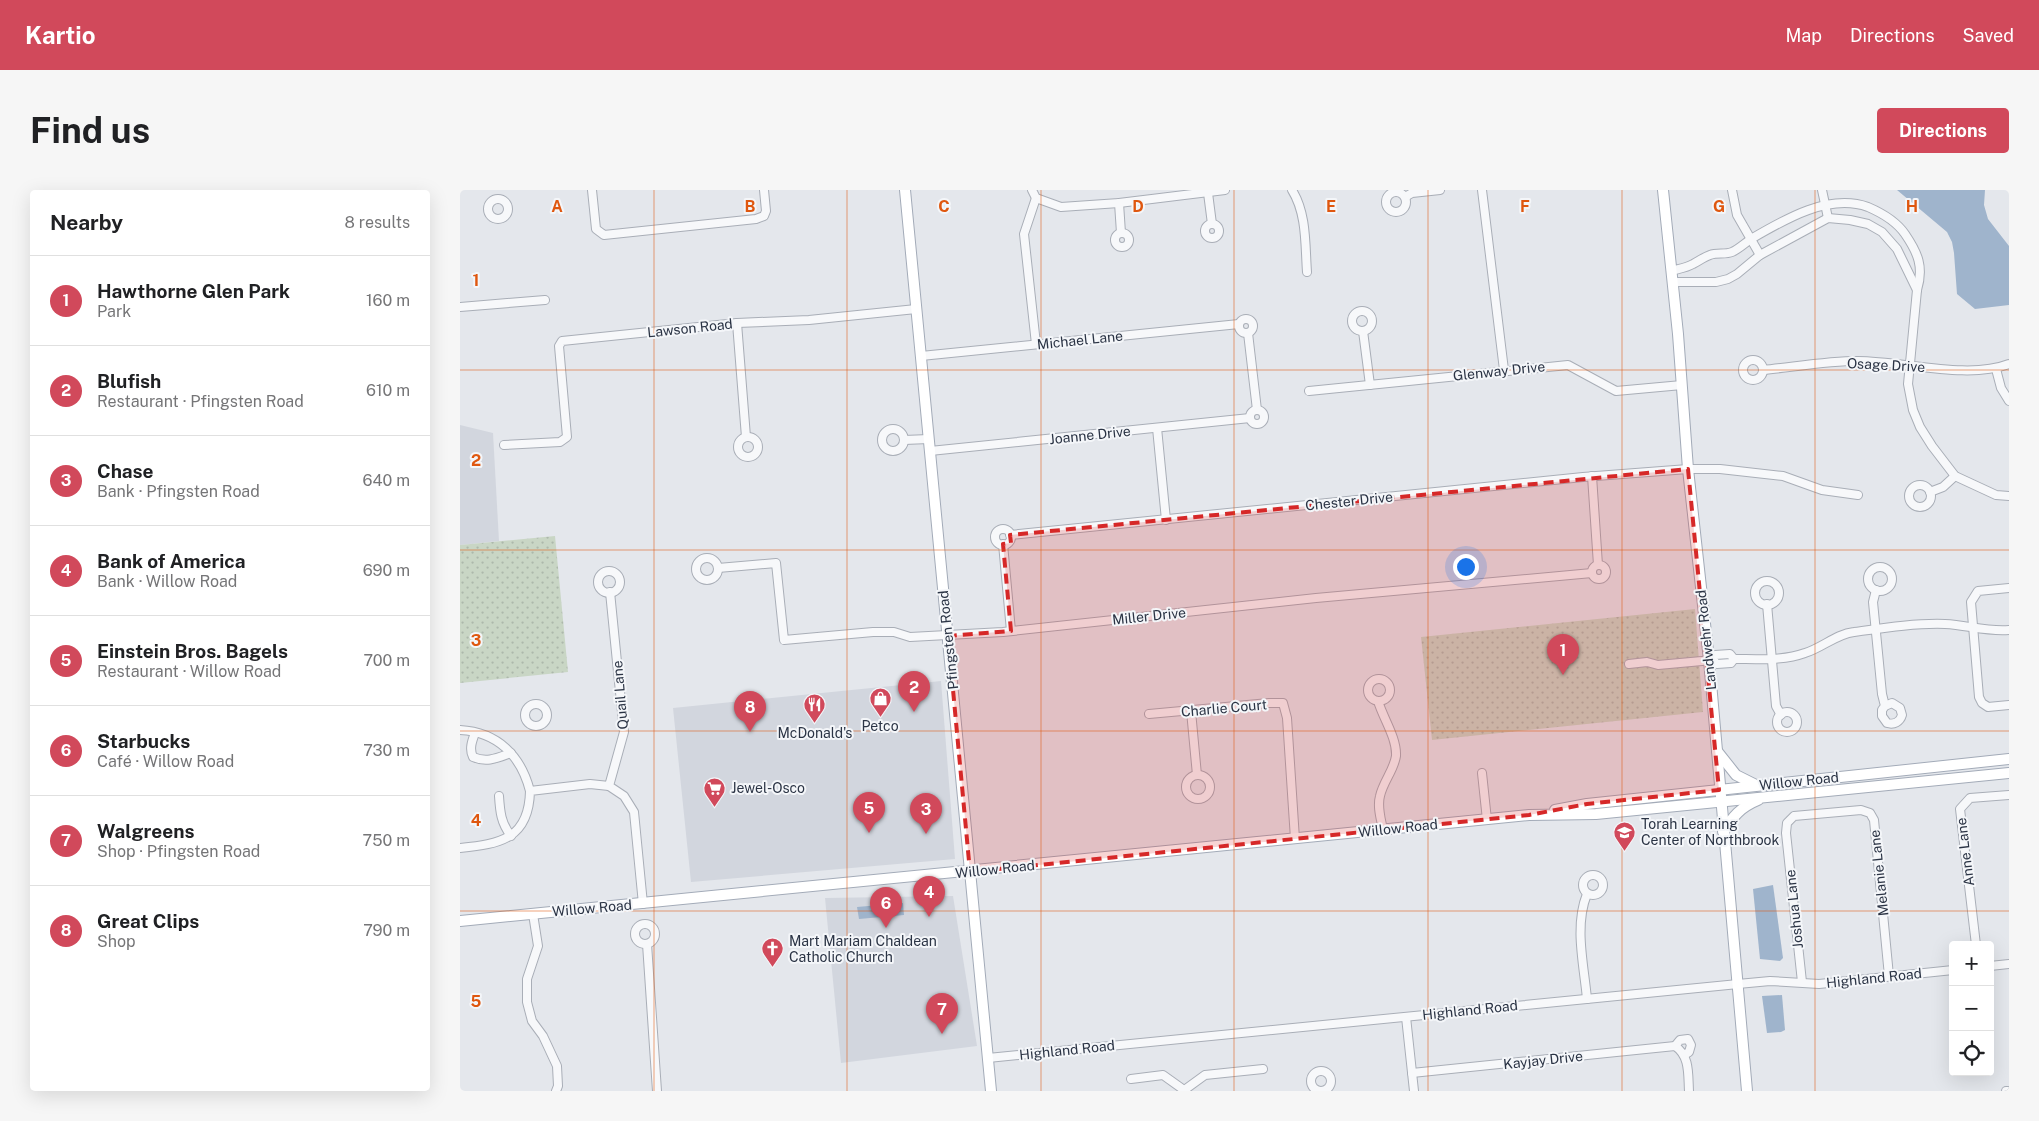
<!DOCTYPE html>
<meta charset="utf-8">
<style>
body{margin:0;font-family:"Public Sans",sans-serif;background:#f6f6f6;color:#202124}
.controls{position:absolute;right:15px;bottom:15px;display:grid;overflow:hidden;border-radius:5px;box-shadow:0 5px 20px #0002}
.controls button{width:45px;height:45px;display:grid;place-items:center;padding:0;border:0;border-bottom:1px solid #e0e0e0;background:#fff;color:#202124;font:25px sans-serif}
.you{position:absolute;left:1005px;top:376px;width:18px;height:18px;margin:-12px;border:4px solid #fff;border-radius:50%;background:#1a73e8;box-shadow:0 0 0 8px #1a73e833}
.badge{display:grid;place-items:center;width:32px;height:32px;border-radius:50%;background:#d1495b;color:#fff;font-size:16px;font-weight:700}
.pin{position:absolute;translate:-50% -41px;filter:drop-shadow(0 1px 2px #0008)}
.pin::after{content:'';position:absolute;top:26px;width:18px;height:15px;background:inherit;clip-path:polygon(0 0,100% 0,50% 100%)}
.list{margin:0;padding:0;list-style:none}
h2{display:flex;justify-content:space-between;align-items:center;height:65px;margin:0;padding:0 20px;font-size:21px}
h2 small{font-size:16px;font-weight:400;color:#757577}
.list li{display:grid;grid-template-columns:32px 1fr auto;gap:15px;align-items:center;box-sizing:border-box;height:90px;padding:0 20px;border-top:1px solid #e0e0e0}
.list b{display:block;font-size:19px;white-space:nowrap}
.list p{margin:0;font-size:16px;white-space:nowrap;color:#757577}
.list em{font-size:16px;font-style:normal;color:#757577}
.icon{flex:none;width:28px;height:28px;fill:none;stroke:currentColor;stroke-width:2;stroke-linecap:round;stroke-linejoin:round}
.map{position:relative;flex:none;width:1549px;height:901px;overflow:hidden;border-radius:5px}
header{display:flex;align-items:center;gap:30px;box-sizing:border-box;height:70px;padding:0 25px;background:#d1495b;color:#fff}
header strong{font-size:24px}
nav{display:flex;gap:28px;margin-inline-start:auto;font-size:18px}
.intro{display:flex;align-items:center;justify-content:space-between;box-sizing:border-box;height:120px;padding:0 30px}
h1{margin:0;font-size:35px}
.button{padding:12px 22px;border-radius:5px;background:#d1495b;color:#fff;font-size:18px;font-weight:700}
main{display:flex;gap:30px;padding:0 30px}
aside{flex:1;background:#fff;border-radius:5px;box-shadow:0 5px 20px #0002}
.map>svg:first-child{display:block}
.built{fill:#d2d6de}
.park{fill:url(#park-dots)}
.water{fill:#9fb4cc}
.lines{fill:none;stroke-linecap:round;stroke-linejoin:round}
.minor-casing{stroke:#a9aeb7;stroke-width:10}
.major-casing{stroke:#a3abb8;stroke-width:12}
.minor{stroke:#f7f8fa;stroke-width:8}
.major{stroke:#fff;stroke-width:10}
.marked{fill:#d62828;fill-opacity:0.2;stroke:#d62828;stroke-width:4;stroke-dasharray:10 6;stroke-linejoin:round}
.grid{fill:none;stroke:#df570f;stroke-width:1;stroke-opacity:0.55}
.labels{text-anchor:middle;stroke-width:4;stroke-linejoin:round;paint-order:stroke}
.street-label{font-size:14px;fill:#2b3445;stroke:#f4f6f9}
.poi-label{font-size:14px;fill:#2b3445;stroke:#f4f6f9;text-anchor:start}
.grid-label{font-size:16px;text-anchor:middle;font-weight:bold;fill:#df570f;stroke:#f4f6f9;stroke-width:4;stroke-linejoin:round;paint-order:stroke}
</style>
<header>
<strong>Kartio</strong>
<nav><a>Map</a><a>Directions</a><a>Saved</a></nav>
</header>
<div class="intro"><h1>Find us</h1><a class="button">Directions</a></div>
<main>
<aside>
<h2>Nearby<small>8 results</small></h2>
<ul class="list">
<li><span class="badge">1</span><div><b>Hawthorne Glen Park</b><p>Park</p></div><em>160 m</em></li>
<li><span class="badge">2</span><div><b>Blufish</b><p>Restaurant · Pfingsten Road</p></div><em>610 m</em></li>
<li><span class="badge">3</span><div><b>Chase</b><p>Bank · Pfingsten Road</p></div><em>640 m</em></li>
<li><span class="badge">4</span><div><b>Bank of America</b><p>Bank · Willow Road</p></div><em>690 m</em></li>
<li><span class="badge">5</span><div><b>Einstein Bros. Bagels</b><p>Restaurant · Willow Road</p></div><em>700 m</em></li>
<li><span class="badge">6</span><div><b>Starbucks</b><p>Café · Willow Road</p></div><em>730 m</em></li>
<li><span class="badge">7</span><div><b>Walgreens</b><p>Shop · Pfingsten Road</p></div><em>750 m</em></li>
<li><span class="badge">8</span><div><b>Great Clips</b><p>Shop</p></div><em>790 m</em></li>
</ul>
</aside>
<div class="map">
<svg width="1549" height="901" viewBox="0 0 1549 901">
<defs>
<pattern id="park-dots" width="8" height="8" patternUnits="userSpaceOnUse" patternTransform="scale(1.25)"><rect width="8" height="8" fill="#c9d6c5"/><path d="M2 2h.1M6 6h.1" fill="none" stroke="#adb8ab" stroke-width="1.8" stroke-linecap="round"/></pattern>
</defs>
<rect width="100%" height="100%" fill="#e4e7ec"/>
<g class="built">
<path d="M 0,235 L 33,243 L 39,351 L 0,355 Z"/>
<path d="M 481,491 L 495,669 L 231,692 L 213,518 Z"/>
<path d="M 493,706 L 517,856 L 381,873 L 365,708 Z"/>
</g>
<g class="park">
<path d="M 95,346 L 108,482 L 0,493 L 0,355 Z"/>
<path d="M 1235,419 L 1243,522 L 972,550 L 961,447 Z"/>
</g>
<g class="water">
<path d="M 1437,0 L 1525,0 L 1524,15 L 1528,29 L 1549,56 L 1549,115 L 1515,119 L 1497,104 L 1494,63 L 1492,52 L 1487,42 Z"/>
<path d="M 1313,695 L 1323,768 L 1320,771 L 1300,769 L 1293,699 Z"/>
<path d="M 443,713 L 444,725 L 399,729 L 397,717 Z"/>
<path d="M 1322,805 L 1325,840 L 1321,842 L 1307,843 L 1302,806 Z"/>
</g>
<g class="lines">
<defs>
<g id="minor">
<path d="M 132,0 L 136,39 L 144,45 L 296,29 L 304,26 L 306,21 L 304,0"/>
<path d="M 572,0 L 576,8 L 601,17 L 659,13 L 765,0"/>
<path d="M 832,0 C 847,24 845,55 847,82"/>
<path d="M 1022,0 L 1044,180"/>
<path d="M 1272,0 L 1277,25 L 1300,65"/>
<path d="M 1362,0 L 1368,28"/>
<circle cx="936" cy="12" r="10"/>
<path d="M 748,3 L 752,34"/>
<path d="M 945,7 L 952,3 L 980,0"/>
<circle cx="38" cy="19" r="10"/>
<path d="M 659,13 L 661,43"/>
<circle cx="752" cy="41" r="7"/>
<circle cx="662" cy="50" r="7"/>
<path d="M 1211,81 C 1218,79 1226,78 1233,74 C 1239,71 1244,67 1250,65 C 1257,62 1265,65 1272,62 C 1279,59 1285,53 1291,49 C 1325,29 1369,3 1408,17 C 1422,23 1436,31 1445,44 C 1458,63 1464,77 1457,100 L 1448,194 L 1453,220 L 1460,237 L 1472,256 L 1495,286 L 1536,305 L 1549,306"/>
<path d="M 1212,92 L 1256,92 L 1268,89 L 1277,84 L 1300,65 L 1368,28 L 1390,30 L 1408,34 L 1422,42 L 1437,59 L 1457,100"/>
<path d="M 0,117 L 85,110"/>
<circle cx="902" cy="131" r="10"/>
<circle cx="786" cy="136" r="7"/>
<path d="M 277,133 L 286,247"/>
<path d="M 903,141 L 910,195"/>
<path d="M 788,143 L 797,220"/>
<path d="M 576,154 L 564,44 L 576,8"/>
<path d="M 461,166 L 779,134"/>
<circle cx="1293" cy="180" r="10"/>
<path d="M 1536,179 L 1541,198 L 1549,211"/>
<path d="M 1303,180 C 1334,177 1366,171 1398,171 C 1443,171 1508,190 1549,174"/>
<path d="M 849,201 L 1108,175 L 1156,201 L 1222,195"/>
<circle cx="797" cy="227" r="7"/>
<path d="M 697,238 L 706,330"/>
<circle cx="433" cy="250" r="11"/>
<circle cx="288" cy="257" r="10"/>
<path d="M 444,250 L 469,249"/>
<path d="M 44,255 L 100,252 L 107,247 L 99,156 L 102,151 L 277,133 L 349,130 L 456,119"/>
<path d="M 470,261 L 790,228"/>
<path d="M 1132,286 L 1138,375"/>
<circle cx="1460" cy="306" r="11"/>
<path d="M 1470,302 L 1483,297 L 1495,286"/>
<circle cx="543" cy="347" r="8"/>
<path d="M 550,345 L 1123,287 L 1228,279 L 1260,279 L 1323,286 L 1362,300 L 1398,305"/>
<path d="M 543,354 L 551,441"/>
<circle cx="247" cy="379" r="11"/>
<circle cx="1139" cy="382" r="7"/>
<circle cx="1420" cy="389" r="12"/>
<path d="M 258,378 L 316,373 L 324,450 L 413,442 L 434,442 L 450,447 L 543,442 L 856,408 L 1132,383"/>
<circle cx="149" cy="392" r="11"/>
<circle cx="1307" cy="403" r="12"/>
<path d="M 1549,398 L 1518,401 L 1511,412 L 1519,507 L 1522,513 L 1528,517 L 1549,515"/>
<path d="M 1416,400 L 1413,412 L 1422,504 L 1425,516 L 1422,520 L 1422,526 L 1427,533 C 1434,535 1440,532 1442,525 L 1440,518 L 1432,513 L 1425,516"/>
<path d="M 150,402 L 164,542 L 149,596 L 164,606 L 174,622 L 183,714"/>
<path d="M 1307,414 L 1316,516 L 1321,525"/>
<path d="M 1253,470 L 1255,465 L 1270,464 L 1274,469"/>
<path d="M 1169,474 L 1187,472 L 1198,475 L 1253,470 L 1257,474 L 1271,473 L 1274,469 C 1297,469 1323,471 1345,463 C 1362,458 1376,444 1394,442 C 1423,438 1455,433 1485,434 C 1507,435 1527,442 1549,440"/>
<circle cx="919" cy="500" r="11"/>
<path d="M 918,511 C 923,528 937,548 936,566 C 934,580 923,592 920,606 C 917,617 921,629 923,640"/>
<circle cx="76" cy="525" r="11"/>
<path d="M 731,521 L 737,585"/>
<circle cx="1327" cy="532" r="10"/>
<path d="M 689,524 L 809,513 L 823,513 L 827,528 L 835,649"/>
<path d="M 0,540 C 38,542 61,566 70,601"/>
<path d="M 15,543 C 12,551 9,559 13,567 C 27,573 37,568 51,563"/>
<path d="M 1022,583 L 1027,630"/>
<circle cx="738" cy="597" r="12"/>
<path d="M 39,606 C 40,622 41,633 51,646"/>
<path d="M 0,658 C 40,654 69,649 70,601 L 130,594 L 149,596"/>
<circle cx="1133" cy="695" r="10"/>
<path d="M 73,724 L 78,756 L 67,789 L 67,812 L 72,831 L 83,846 L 97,876 L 98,896 L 96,901"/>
<circle cx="185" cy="744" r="10"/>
<path d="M 187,754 L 197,901"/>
<path d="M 1516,755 L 1500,619 L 1510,608 L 1549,605"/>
<path d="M 1530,776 L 1549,774"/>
<path d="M 1342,792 L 1326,643 L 1327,633 L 1334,626 L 1401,620 L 1410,623 L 1414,630 L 1429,786"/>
<path d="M 1127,809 C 1124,775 1114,736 1127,704"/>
<path d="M 946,827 L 954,901"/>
<path d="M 1215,856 L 1220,850 L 1228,849 L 1231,855 L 1229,862 L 1224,865"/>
<path d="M 528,868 L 1278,794 L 1310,791 L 1359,794 L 1493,780"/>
<circle cx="861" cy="891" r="10"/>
<path d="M 952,883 L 1215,856 C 1230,866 1228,884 1229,901"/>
<path d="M 671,889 L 703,885 L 724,900"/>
<path d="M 723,901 L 745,885 L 803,879"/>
<path d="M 1546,901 L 1549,901"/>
</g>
<g id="major">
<path d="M 445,0 L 531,901"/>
<path d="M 1203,0 L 1218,144 L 1228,279 L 1249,470 L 1287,901"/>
<path d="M 1257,561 L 1276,585 L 1296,595"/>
<path d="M 1095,620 L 1127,614 L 1549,569"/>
<path d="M 1263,642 C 1273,626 1281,617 1298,610"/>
<path d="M 0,731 L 1069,625 L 1136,624 L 1549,583"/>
</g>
</defs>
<use href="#minor" class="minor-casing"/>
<use href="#major" class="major-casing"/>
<use href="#minor" class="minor"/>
<use href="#major" class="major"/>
</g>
<path class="marked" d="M 1228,279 L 1259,600 L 1127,614 L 1069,625 L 510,682 L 488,446 L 551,441 L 543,354 L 551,353 L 550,345 Z"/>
<path class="grid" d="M 194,0 L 194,901M 387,0 L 387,901M 581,0 L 581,901M 774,0 L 774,901M 968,0 L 968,901M 1162,0 L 1162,901M 1355,0 L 1355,901M 0,180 L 1549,180M 0,360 L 1549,360M 0,541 L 1549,541M 0,721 L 1549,721"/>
<defs>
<symbol id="shop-pin" viewBox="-11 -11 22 30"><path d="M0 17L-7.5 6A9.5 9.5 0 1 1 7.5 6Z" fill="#d1495b" stroke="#f4f6f9"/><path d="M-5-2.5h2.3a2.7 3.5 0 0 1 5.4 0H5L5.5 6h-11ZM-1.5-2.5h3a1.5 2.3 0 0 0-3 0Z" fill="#fff"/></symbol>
<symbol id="restaurant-pin" viewBox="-11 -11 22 30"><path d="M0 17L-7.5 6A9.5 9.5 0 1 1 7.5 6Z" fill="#d1495b" stroke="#f4f6f9"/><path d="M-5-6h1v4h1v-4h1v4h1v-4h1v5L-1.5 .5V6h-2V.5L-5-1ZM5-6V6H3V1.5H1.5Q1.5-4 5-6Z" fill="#fff"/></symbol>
<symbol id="supermarket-pin" viewBox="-11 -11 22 30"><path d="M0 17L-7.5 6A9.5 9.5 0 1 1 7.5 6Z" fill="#d1495b" stroke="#f4f6f9"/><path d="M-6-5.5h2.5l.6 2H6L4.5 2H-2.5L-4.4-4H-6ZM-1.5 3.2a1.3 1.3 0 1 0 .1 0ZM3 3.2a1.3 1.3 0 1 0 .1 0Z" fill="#fff"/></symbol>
<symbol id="school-pin" viewBox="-11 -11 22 30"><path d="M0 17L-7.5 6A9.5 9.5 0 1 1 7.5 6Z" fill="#d1495b" stroke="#f4f6f9"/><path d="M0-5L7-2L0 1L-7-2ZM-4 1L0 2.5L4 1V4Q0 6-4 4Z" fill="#fff"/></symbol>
<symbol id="church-pin" viewBox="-11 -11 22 30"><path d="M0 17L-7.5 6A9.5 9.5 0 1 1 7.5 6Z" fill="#d1495b" stroke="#f4f6f9"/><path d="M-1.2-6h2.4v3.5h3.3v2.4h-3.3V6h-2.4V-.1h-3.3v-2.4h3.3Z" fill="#fff"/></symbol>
</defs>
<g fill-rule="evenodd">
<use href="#shop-pin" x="408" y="496" width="25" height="34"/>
<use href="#restaurant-pin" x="342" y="502" width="25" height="34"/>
<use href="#supermarket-pin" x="242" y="586" width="25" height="34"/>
<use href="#school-pin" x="1152" y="630" width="25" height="34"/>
<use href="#church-pin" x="300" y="746" width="25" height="34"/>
</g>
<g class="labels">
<g class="street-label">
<text transform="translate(230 138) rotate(-6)" y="5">Lawson Road</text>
<text transform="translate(620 150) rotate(-6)" y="5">Michael Lane</text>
<text transform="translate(1426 175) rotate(3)" y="5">Osage Drive</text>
<text transform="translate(1039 181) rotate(-6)" y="5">Glenway Drive</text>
<text transform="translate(630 245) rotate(-6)" y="5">Joanne Drive</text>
<text transform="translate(889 311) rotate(-6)" y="5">Chester Drive</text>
<text transform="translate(689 426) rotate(-6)" y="5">Miller Drive</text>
<text transform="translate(488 450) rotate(-96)" y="5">Pfingsten Road</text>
<text transform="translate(1246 450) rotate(-96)" y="5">Landwehr Road</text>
<text transform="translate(160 505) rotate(-95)" y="5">Quail Lane</text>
<text transform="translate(764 518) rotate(-5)" y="5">Charlie Court</text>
<text transform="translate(1339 591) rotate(-6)" y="5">Willow Road</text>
<text transform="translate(938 638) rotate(-6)" y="5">Willow Road</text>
<text transform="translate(1505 662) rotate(-97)" y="5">Anne Lane</text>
<text transform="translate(535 679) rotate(-6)" y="5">Willow Road</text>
<text transform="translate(1419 683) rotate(-96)" y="5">Melanie Lane</text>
<text transform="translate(132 718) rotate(-5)" y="5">Willow Road</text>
<text transform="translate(1334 719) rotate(-96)" y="5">Joshua Lane</text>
<text transform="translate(1414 788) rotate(-6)" y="5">Highland Road</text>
<text transform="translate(1010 820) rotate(-6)" y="5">Highland Road</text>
<text transform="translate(607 860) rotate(-6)" y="5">Highland Road</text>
<text transform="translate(1083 870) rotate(-6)" y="5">Kayjay Drive</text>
</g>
<g class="poi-label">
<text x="420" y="541" text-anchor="middle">Petco</text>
<text x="355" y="548" text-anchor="middle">McDonald's</text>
<text x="271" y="603">Jewel-Osco</text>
<text x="1181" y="639">Torah Learning<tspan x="1181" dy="16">Center of Northbrook</tspan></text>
<text x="329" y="756">Mart Mariam Chaldean<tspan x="329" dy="16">Catholic Church</tspan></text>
</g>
</g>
<g class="grid-label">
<text x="97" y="22">A</text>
<text x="290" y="22">B</text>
<text x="484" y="22">C</text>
<text x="678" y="22">D</text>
<text x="871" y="22">E</text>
<text x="1065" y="22">F</text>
<text x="1259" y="22">G</text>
<text x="1452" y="22">H</text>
<text x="16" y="96">1</text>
<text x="16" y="276">2</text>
<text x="16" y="456">3</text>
<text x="16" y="636">4</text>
<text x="16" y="817">5</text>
</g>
</svg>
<div class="controls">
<button>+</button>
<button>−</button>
<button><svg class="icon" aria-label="locate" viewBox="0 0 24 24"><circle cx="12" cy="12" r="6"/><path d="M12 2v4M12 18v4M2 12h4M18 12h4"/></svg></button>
</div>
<div class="you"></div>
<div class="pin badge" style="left:1103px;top:485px">1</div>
<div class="pin badge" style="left:454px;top:522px">2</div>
<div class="pin badge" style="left:466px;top:644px">3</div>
<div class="pin badge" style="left:469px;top:727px">4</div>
<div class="pin badge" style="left:409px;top:643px">5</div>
<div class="pin badge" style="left:426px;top:738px">6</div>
<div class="pin badge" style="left:482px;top:844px">7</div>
<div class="pin badge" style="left:290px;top:542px">8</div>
</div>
</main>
